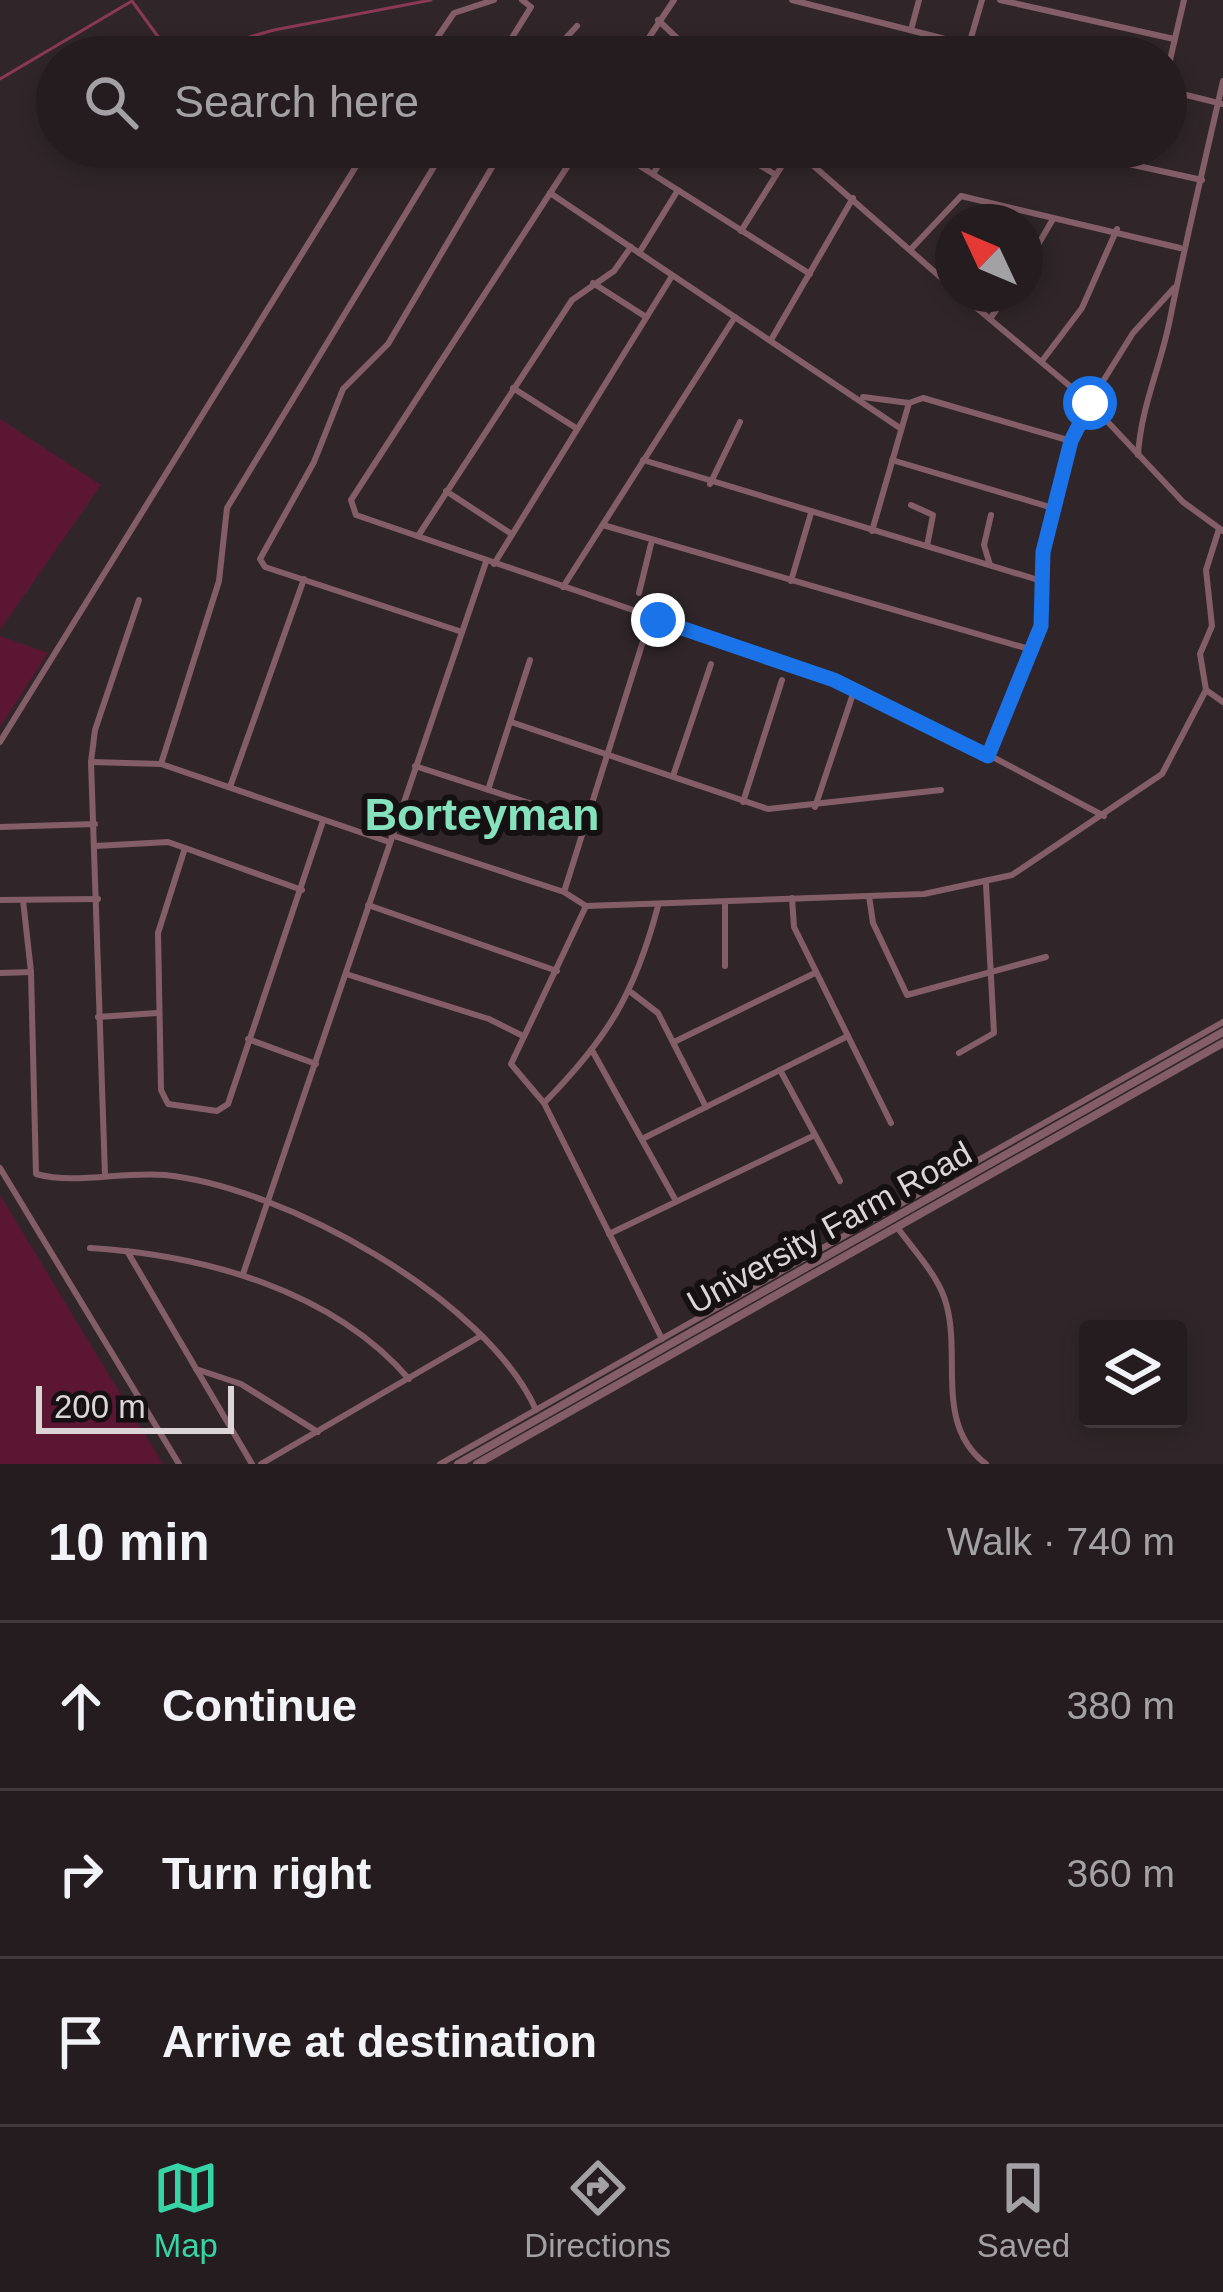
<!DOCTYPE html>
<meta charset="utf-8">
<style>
body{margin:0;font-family:Helvetica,sans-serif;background:#2c2528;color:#f1f3f6}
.controls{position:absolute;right:36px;bottom:36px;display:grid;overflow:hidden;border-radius:12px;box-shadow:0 6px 18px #0003}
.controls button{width:108px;height:108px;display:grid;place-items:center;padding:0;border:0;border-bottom:3px solid #413a3d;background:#241c1f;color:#f1f3f6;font:60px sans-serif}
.compass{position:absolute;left:935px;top:204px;width:108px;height:108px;border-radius:50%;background:#241c1f;box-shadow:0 6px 18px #0003;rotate:314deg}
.scale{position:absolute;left:36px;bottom:30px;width:198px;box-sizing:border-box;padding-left:12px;border:6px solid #dcd5d7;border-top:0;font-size:33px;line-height:42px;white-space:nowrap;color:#dcd5d7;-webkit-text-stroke:9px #151011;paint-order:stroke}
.stop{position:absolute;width:36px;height:36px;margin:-27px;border:9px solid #1a73e8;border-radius:50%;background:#fff}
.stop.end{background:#1a73e8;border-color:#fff;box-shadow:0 3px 12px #0008}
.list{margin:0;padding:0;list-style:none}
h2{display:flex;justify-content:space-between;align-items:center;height:156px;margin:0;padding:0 48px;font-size:51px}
h2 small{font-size:39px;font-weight:400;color:#a3a1a4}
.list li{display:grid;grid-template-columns:78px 1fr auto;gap:36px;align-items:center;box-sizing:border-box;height:168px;padding:0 48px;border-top:3px solid #413a3d}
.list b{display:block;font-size:45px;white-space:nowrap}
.list em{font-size:39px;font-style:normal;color:#a3a1a4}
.icon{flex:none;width:66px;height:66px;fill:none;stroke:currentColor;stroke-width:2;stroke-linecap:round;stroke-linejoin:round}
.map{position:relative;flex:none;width:1223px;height:1464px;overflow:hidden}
.search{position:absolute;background:#241c1f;box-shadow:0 6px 18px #0003;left:36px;right:36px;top:36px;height:132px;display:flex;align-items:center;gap:30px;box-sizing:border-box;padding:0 42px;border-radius:66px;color:#a3a1a4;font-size:45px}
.sheet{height:660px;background:#241c1f}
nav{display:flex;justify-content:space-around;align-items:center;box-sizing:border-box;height:168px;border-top:3px solid #413a3d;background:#241c1f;font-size:33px;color:#a3a1a4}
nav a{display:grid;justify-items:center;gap:6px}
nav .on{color:#37d4a6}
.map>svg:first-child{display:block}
.green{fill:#5b1732}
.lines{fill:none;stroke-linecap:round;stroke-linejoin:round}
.stream{stroke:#893955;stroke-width:3}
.minor{stroke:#835e68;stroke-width:6}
.tertiary{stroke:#835e68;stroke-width:8}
.route{stroke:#1a73e8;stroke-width:15}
.labels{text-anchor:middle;stroke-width:12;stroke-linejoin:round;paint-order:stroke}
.street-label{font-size:33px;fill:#dcd5d7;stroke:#151011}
.district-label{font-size:45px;font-weight:bold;fill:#86e1bf;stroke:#151011}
</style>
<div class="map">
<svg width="1223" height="1464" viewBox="0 0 1223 1464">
<rect width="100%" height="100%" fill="#302629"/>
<g class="green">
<path d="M 0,419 L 101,485 L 0,630 Z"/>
<path d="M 0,636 L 48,653 L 0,727 Z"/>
<path d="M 0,1195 L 163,1464 L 0,1464 Z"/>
</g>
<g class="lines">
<path class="stream" d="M 0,79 L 132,1 L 159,38 L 186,55 L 274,30 L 431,0"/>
<g class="minor">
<path d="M 792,0 L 1016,57"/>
<path d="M 1000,0 L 1174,39"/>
<path d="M 658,20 L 697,57"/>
<path d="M 911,30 L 919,0"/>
<path d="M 508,45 L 517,57"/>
<path d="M 968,48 L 982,0"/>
<path d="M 424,57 L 454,13 L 494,0"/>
<path d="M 500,57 L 531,7 L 522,0"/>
<path d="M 548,57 L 577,26"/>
<path d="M 636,57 L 674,0"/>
<path d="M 942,57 L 945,40"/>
<path d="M 1166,77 L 1184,0"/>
<path d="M 1166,90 L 1223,104"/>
<path d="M 580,147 L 351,500 L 356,515 L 834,679 L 906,711 L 1104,816"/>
<path d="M 610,147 L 810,274"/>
<path d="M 730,147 L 776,175"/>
<path d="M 792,147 L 953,288"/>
<path d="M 1051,147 L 1202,180"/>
<path d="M 653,174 L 670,147"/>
<path d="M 550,193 L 900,428"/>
<path d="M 741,231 L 793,148"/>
<path d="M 911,249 L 961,196 L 1180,248"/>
<path d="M 639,253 L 678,190"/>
<path d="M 1025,267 L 1053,219"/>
<path d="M 593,283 L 646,317"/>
<path d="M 960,294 L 1090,403 L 1183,502 L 1223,531"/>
<path d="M 990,319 L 1007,294"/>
<path d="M 771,340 L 853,198"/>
<path d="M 1042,361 L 1082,308 L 1117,229"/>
<path d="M 513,388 L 576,428"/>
<path d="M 863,397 L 909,403 L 923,398 L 1071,441"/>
<path d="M 1138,455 C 1141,406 1161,366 1170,319 C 1186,239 1205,161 1223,81"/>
<path d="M 643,460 L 1045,582"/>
<path d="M 892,460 L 1053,508"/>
<path d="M 710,484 L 740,422"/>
<path d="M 446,491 L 510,533"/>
<path d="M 911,505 L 933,515 L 927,546"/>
<path d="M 603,525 L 1029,649"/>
<path d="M 872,531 L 909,403"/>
<path d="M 418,536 L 572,300 L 614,271 L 631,247"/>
<path d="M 494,564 L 672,276"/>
<path d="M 990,565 L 984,545 L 991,515"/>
<path d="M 791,581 L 811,513"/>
<path d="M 563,587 L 735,317"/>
<path d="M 639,593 L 651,544"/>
<path d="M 459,631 L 265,567 L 260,559 L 314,462 L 343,389 L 388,344 L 504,147"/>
<path d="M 1206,690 L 1223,702"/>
<path d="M 511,722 L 768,809 L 941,790"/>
<path d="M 0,742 L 368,147"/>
<path d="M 988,756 L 1041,626 L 1043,552 L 1077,423 L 1133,333 L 1174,288"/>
<path d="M 91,762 L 161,764 L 389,842"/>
<path d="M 161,764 L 219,581 L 227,508 L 446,147"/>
<path d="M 415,766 L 587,822"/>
<path d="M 673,776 L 711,664"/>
<path d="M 230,787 L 304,579"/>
<path d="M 488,790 L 530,660"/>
<path d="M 743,802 L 782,680"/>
<path d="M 815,807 L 855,688"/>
<path d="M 0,827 L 95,824"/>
<path d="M 391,835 L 564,892 L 586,906 L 924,894 L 1012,875 L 1162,774 L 1206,690 L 1200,654 L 1212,626 L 1206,570 L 1219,529"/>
<path d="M 95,846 L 168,842 L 185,848"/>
<path d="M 302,890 L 185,848 L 158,933 L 161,1090 L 168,1104 L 217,1111 L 228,1104 L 323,821"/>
<path d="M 564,892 L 645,635"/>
<path d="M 869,896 L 873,923 L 907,995 L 1046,957"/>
<path d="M 792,898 L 794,927 L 891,1123"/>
<path d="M 0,900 L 98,899"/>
<path d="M 23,900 L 31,972 L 36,1174 C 76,1185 123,1171 165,1175 C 283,1187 486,1298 536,1410"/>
<path d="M 725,902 L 725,966"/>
<path d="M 368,905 L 557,971"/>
<path d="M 586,906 L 511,1064 L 544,1103 L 662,1339"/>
<path d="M 0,973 L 31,972"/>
<path d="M 346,974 L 489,1019 L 523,1036"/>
<path d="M 632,993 L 658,1013 L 706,1107"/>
<path d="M 98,1017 L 157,1013"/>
<path d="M 248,1039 L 316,1064"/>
<path d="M 674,1042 L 815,973"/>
<path d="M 593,1052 L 676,1201"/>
<path d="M 959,1053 L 994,1033 L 986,884"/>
<path d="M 780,1070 L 840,1181"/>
<path d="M 545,1102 C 608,1038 635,993 658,906"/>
<path d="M 642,1139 L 848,1036"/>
<path d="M 0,1168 L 179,1464"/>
<path d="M 105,1175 L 91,762 L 95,730 L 139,600"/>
<path d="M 897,1227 C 912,1248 935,1272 944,1297 C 964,1351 932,1424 986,1464"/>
<path d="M 609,1234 L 815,1135"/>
<path d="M 90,1248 C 204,1255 332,1290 409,1379"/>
<path d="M 127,1251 L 252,1464"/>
<path d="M 243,1274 L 486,562"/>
<path d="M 196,1369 L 241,1384 L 318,1432"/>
<path d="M 261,1464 L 479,1337"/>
<path d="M 440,1464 L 1223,1022"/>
</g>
<g class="tertiary">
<path d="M 458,1464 L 1223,1032"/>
<path d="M 477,1464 L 1223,1043"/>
</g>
</g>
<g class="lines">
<path class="route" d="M 658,620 L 834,680 L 988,756 L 1041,626 L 1043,552 L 1071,441 L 1090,403"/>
</g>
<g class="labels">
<g class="street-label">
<text transform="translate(829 1227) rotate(-29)" y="12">University Farm Road</text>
</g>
<g class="district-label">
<text x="482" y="830">Borteyman</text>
</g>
</g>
</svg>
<div class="controls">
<button><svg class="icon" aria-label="layers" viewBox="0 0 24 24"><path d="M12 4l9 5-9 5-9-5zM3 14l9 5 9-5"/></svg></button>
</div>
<svg class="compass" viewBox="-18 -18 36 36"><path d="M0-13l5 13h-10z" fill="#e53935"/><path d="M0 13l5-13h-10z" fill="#a3a1a4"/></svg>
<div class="scale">200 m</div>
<div class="stop" style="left:1090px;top:403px"></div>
<div class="stop end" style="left:658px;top:620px"></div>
<div class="search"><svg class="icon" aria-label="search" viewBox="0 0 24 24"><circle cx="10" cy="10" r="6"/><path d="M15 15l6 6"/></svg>Search here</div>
</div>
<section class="sheet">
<h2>10 min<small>Walk · 740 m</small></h2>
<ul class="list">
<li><svg class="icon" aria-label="ahead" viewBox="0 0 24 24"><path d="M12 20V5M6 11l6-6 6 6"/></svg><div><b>Continue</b></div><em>380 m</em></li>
<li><svg class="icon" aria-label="right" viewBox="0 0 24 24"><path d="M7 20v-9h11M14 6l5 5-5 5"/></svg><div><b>Turn right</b></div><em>360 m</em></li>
<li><svg class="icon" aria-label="arrive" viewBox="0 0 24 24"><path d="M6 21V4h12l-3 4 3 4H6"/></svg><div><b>Arrive at destination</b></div></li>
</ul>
</section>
<nav>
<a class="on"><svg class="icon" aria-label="map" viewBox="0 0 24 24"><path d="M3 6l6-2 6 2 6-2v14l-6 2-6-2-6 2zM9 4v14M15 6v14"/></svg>Map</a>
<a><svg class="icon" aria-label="directions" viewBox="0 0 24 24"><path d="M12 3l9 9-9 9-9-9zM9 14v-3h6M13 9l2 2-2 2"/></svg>Directions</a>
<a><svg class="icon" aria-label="saved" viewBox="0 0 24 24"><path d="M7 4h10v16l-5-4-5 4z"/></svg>Saved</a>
</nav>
